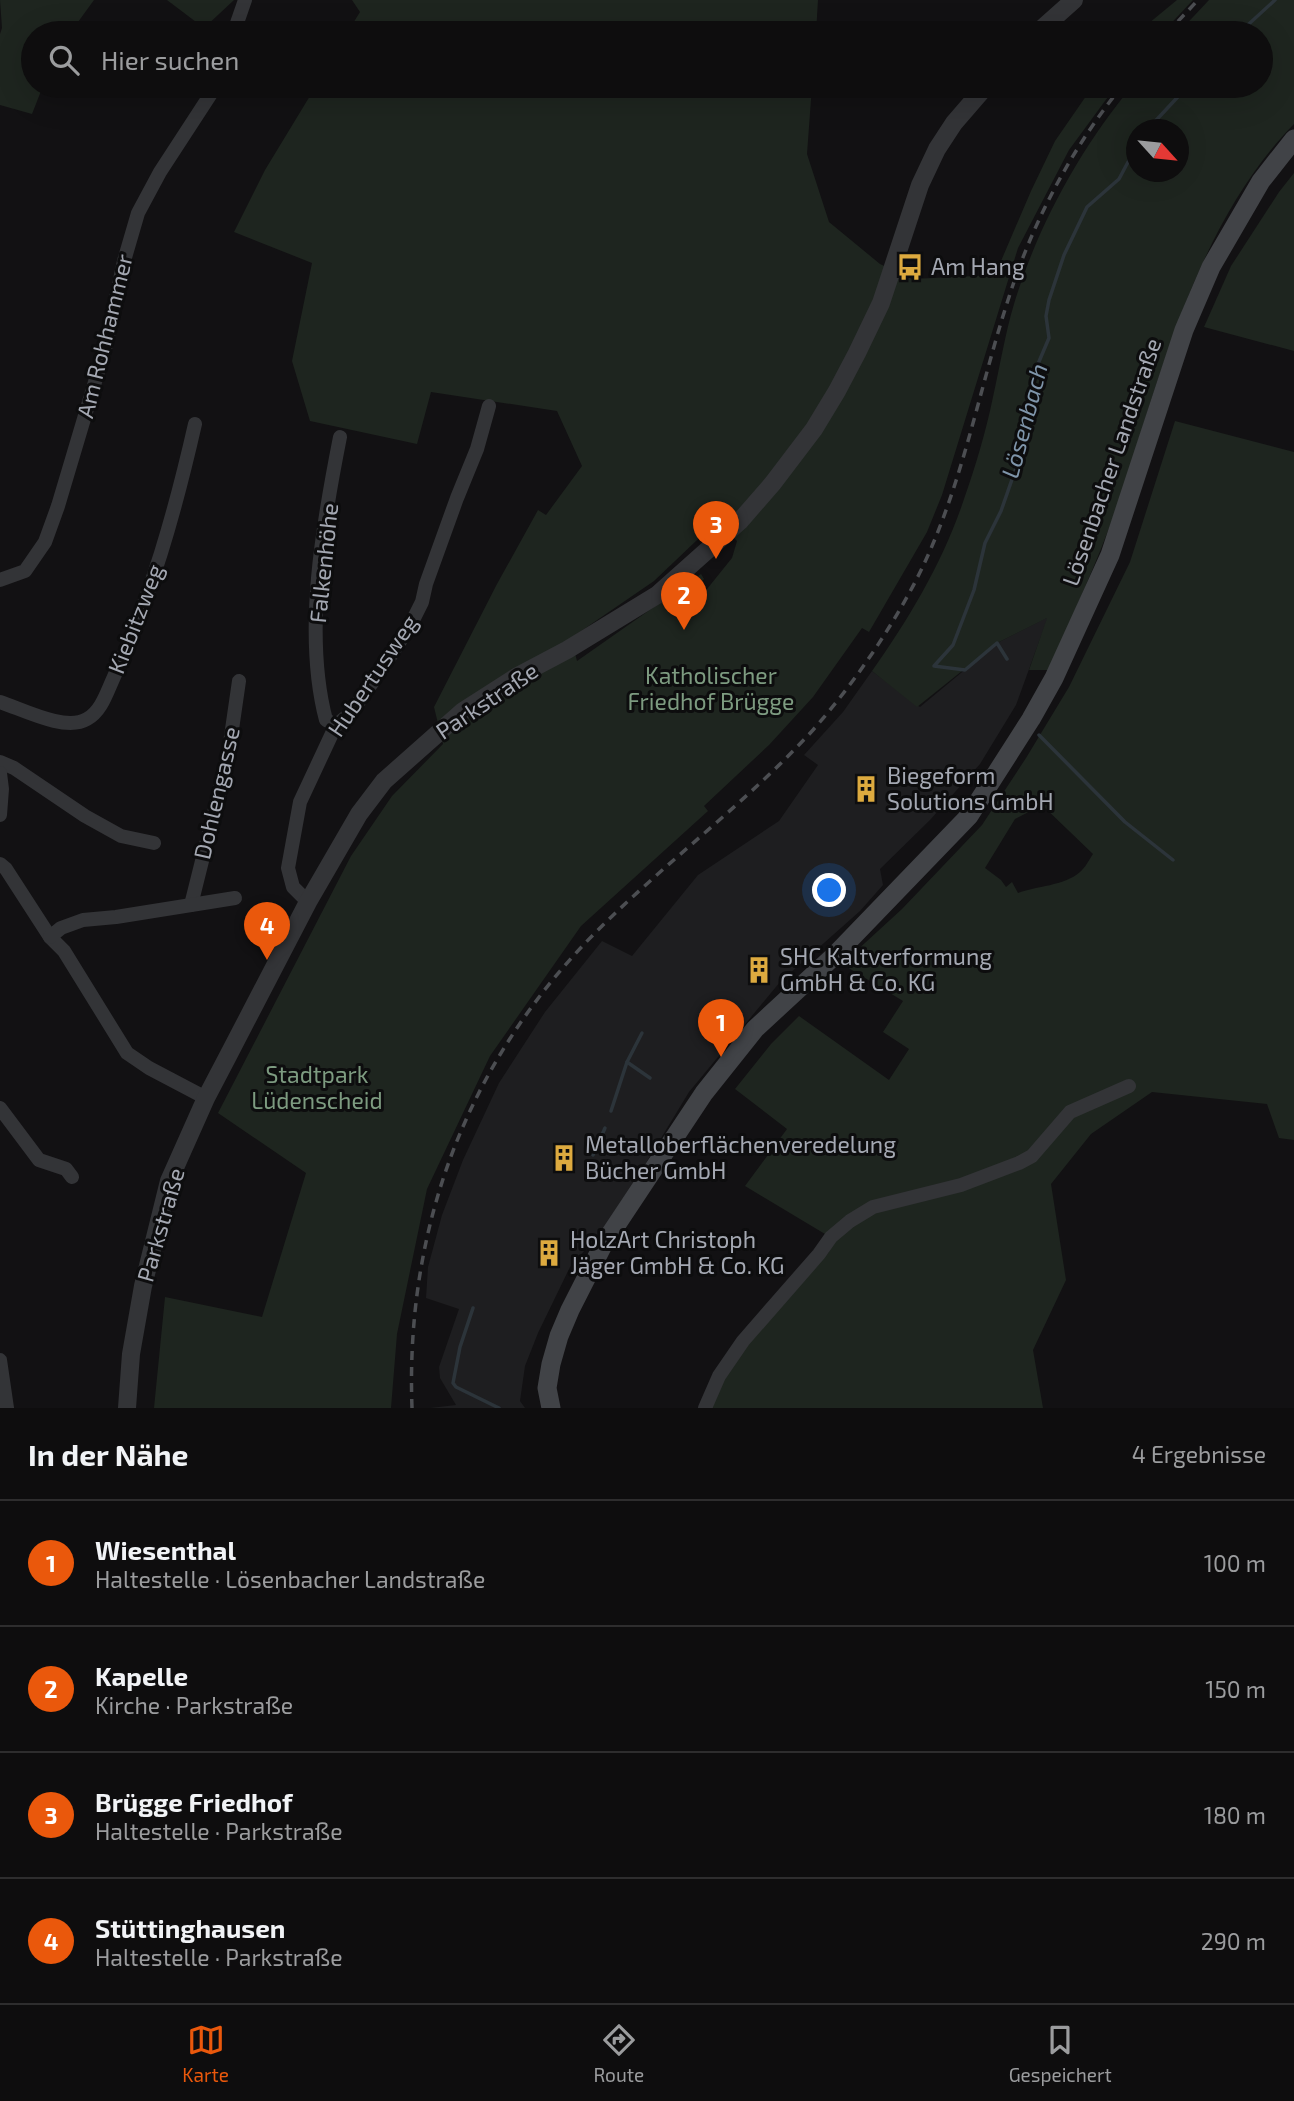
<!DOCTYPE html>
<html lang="de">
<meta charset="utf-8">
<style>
body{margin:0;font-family:"Exo 2",sans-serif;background:#171617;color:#f1f3f6}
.compass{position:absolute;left:1126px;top:119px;width:63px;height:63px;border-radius:50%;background:#0e0d0e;box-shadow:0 7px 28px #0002;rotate:117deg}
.you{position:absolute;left:830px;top:891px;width:24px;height:24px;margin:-18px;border:5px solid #fff;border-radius:50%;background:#1a73e8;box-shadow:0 0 0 10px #1a73e833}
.badge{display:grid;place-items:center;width:46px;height:46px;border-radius:50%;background:#ea580c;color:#fff;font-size:23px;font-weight:700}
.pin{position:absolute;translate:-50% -58px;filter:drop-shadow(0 2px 4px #0008)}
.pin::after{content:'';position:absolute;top:37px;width:24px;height:21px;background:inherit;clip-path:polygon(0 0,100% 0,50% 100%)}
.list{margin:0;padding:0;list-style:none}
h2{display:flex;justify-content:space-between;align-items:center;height:91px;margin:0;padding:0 28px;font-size:30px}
h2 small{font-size:23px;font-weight:400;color:#9b9c9e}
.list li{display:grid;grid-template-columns:46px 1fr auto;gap:21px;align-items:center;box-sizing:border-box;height:126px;padding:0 28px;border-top:2px solid #2e2d2e}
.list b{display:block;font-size:26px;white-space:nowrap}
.list p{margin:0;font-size:23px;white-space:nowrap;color:#9b9c9e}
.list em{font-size:23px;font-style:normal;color:#9b9c9e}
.icon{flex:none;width:38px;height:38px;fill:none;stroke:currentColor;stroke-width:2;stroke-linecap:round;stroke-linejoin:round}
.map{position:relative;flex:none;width:1294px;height:1408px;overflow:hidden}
.search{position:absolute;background:#0e0d0e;box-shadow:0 7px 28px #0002;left:21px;right:21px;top:21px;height:77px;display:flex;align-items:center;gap:18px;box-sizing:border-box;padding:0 24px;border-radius:38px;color:#9b9c9e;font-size:26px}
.sheet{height:595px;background:#0e0d0e}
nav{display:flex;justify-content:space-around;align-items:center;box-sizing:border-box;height:98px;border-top:2px solid #2e2d2e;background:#0e0d0e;font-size:19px;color:#9b9c9e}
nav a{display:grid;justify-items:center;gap:4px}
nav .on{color:#ea580c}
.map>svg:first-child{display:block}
.built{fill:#1e1e20}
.green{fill:#1e251f;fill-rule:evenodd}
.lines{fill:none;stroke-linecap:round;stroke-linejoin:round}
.stream{stroke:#2c343a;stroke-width:3.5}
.minor{stroke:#333437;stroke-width:14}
.tertiary{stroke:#333437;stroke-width:18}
.secondary{stroke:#414347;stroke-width:19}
.rail{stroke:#4c4e52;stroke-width:3.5;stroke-dasharray:9 7;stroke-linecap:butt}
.labels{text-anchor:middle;stroke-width:6;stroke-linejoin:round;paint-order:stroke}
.poi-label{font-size:23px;fill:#a4a8b2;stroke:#0d0d0e;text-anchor:start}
.street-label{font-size:23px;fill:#a4a8b2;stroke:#0d0d0e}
.park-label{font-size:23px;fill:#7d9b80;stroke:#0d0d0e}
.water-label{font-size:24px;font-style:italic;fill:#7f95aa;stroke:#0d0d0e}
</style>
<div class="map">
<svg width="1294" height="1408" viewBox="0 0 1294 1408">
<rect width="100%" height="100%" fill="#121113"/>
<path class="built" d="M 1048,617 L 1016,705 L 980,764 L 930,820 L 880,869 L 883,885 L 860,911 L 780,982 L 689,1092 L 595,1247 L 585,1250 L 570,1267 L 538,1333 L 525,1366 L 520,1401 L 525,1408 L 430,1408 L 456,1405 L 440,1378 L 439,1367 L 459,1309 L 426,1298 L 428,1267 L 442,1215 L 463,1160 L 499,1083 L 545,1012 L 602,941 L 632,956 L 698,875 L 779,821 L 818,765 L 804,755 L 843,712 L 872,671 L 920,707 L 997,643 Z"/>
<g class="green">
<path d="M 0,0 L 94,0 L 70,33 L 33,33 L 33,86 L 43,86 L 32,114 L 0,105 L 0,34 L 2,28 Z"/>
<path d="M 167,0 L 234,0 L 204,28 Z"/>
<path d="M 352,0 L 818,0 L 816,33 L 347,33 L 360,12 Z"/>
<path d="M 1177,0 L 1193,0 L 1162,33 L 1137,33 Z"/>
<path d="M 1209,0 L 1294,0 L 1294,124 C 1202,218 1164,361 1125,483 C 1104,547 1076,609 1048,670 L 1029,670 L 1047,618 L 997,643 L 917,707 L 872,671 C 909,619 944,560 964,499 C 976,465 986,431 993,397 C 1000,366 1005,334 1014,304 C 1038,225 1080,149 1132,86 L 1261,86 L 1261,33 L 1178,33 ZM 1136,130 L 1178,130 L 1178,172 L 1136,172 Z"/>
<path d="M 316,86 L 812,86 L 807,154 L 829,222 L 880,264 L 912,279 L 995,275 L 1031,191 L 1055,141 L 1093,86 L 1116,86 L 1069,150 L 1018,248 L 942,495 L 927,532 L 869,632 L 862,628 L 813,697 L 769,745 L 704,806 L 708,811 L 581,926 L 490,1056 L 427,1189 L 397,1334 L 391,1408 L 154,1408 L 165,1297 L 262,1317 L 306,1173 L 218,1113 L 351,856 L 392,796 L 443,744 L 434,707 L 497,584 L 538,510 L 546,515 L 582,466 L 557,411 L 431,392 L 417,444 L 310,421 L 292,361 L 312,263 L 234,232 L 265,170 ZM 717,521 L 737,541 L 732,558 L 707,589 L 690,595 L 704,579 L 701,574 L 577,661 L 571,638 L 654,581 Z"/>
<path d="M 1294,173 L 1294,351 L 1204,327 L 1231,266 L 1279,192 Z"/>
<path d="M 1175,421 L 1294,452 L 1294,1140 L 1279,1138 L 1267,1104 L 1152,1092 L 1091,1134 L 1051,1184 L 1066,1280 L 1033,1350 L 1043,1408 L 708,1408 C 737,1345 782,1302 829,1252 L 827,1247 L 835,1240 L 745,1186 L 787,1129 L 735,1089 L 771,1044 L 799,1016 L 889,1080 L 909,1049 L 883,1032 L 903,1001 L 842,964 L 902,909 L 982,825 L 1026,758 L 1069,687 L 1130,562 ZM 1042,805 L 1093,854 C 1089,860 1085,868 1080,872 C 1064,886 1036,886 1018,893 L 1012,882 L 1006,887 L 1001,880 L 985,868 L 1015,819 Z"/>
</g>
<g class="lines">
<g class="stream">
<path d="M 1239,33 L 1275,0"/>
<path d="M 1147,130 L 1188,86"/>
<path d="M 1007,659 L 997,643 L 965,670 L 934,666 L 953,645 L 974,590 L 985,543 L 1001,511 L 1016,468 L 1032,378 L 1049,338 L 1046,316 L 1049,300 L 1064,255 L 1087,207 L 1119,179 L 1136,147"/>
<path d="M 1039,735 L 1125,822 L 1173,860"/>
<path d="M 627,1062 L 650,1078"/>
<path d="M 611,1111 L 627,1062 L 642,1033"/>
<path d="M 593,1155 L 605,1128"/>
<path d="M 473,1308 L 460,1347 L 453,1383 L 456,1387 L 499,1408"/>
</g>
<g class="minor">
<path d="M 243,33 L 237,23 L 245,0"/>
<path d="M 0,580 L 25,571 L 45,542 L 58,506 L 106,345 L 124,261 L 138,213 L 160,172 L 216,86"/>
<path d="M 0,702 C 22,709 65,732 87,719 C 101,712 107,692 113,679 C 151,597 175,512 195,424"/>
<path d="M 336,725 L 326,720 C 303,633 323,523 340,437"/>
<path d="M 0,762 L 14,768 L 85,816 L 121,836 L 154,843"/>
<path d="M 0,773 L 2,789 L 0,815"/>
<path d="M 0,864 L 6,869 L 50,937 L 64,951 L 127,1053 L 149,1068 L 206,1098"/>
<path d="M 308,902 L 293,887 L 288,868 L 300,802 L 336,725 L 350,714 L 384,666 L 411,624 L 422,602 L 426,584 L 457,498 L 477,449 L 489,406"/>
<path d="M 191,905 L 228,757 L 239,681"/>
<path d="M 50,937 L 61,928 L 83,920 L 116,917 L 235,898"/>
<path d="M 0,1108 L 39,1160 L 66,1169 L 72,1177"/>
<path d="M 0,1360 L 7,1408"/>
<path d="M 705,1408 L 719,1376 L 743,1341 L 819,1254 L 831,1237 L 850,1221 L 873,1207 L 961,1185 L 1019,1163 L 1032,1156 L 1070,1112 L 1129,1086"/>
</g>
<g class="tertiary">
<path d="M 1037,33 L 1074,0"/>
<path d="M 127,1408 L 131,1354 L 143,1286 L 169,1181 L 206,1098 L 228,1056 L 308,902 L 359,814 L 384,781 L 463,711 L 516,677 L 567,650 L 657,595 L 740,521 L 773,483 L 814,429 L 837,391 L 857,353 L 881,303 L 920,185 L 937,149 L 954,123 L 986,86"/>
</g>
<path class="secondary" d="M 551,1408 L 547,1388 L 551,1364 L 559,1336 L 570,1310 L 603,1245 L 704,1093 L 755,1029 L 834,956 L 969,816 L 1031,719 L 1054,678 L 1110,555 L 1184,330 L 1211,267 L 1261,181 L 1294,139"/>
<g class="rail">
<path d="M 1167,33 L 1198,0"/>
<path d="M 412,1408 C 405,1223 470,1055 603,925 C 671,858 748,801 813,730 C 849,689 880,645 907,597 C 960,503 976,398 1009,297 C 1033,221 1072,148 1122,86"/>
</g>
</g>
<defs>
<symbol id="bus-bare" viewBox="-9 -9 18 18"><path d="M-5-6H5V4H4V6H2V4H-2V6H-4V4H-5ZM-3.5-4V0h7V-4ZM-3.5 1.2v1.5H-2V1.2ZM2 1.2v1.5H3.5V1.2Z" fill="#ddaa3f" stroke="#0d0d0e" stroke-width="2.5" paint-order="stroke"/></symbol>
<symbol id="building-bare" viewBox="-9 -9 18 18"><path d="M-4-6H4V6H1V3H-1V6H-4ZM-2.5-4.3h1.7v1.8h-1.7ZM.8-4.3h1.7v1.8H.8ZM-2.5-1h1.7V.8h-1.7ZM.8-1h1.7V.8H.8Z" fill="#ddaa3f" stroke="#0d0d0e" stroke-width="2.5" paint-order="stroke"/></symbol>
</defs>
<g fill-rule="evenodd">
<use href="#bus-bare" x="891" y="248" width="38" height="38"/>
<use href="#building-bare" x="847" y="770" width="38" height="38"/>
<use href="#building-bare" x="740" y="951" width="38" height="38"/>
<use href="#building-bare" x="545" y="1139" width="38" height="38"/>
<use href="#building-bare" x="530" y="1234" width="38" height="38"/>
</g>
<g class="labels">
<g class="poi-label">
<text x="931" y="275">Am Hang</text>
<text x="887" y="784">Biegeform<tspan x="887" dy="26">Solutions GmbH</tspan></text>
<text x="780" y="965">SHC Kaltverformung<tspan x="780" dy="26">GmbH &amp; Co. KG</tspan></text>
<text x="585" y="1153">Metalloberflächenveredelung<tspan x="585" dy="26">Bücher GmbH</tspan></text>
<text x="570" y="1248">HolzArt Christoph<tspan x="570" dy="26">Jäger GmbH &amp; Co. KG</tspan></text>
</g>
<g class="street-label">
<text transform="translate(105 336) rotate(-76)" y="8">Am Rohhammer</text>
<text transform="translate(1112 462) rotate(-71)" y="8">Lösenbacher Landstraße</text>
<text transform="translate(324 563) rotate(-84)" y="8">Falkenhöhe</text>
<text transform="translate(136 619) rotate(-69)" y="8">Kiebitzweg</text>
<text transform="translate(373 676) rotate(-56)" y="8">Hubertusweg</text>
<text transform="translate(487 701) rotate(-34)" y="8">Parkstraße</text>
<text transform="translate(217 793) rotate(-77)" y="8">Dohlengasse</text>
<text transform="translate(161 1225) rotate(-74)" y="8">Parkstraße</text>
</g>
<g class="park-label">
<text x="711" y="684">Katholischer<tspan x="711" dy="26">Friedhof Brügge</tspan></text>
<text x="317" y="1083">Stadtpark<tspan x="317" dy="26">Lüdenscheid</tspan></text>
</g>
<g class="water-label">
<text transform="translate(1025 421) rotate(-75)" y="8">Lösenbach</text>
</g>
</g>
</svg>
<svg class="compass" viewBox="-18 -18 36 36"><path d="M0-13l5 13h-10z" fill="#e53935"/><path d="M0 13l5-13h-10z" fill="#9b9c9e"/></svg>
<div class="you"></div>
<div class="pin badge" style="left:721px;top:1057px">1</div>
<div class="pin badge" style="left:684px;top:630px">2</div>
<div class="pin badge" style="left:716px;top:559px">3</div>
<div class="pin badge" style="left:267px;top:960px">4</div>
<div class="search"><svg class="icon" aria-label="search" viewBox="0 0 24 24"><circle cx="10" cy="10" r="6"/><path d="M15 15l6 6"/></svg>Hier suchen</div>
</div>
<section class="sheet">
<h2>In der Nähe<small>4 Ergebnisse</small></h2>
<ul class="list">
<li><span class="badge">1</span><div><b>Wiesenthal</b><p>Haltestelle · Lösenbacher Landstraße</p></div><em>100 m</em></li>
<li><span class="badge">2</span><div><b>Kapelle</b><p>Kirche · Parkstraße</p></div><em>150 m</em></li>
<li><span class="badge">3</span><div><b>Brügge Friedhof</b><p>Haltestelle · Parkstraße</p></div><em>180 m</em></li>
<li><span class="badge">4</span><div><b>Stüttinghausen</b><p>Haltestelle · Parkstraße</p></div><em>290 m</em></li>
</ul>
</section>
<nav>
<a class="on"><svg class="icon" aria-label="map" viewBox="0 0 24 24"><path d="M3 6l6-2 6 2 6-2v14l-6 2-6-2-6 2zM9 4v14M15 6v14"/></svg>Karte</a>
<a><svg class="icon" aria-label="directions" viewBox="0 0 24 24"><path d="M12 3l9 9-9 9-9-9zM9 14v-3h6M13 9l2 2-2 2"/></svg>Route</a>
<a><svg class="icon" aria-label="saved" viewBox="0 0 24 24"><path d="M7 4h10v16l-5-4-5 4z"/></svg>Gespeichert</a>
</nav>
